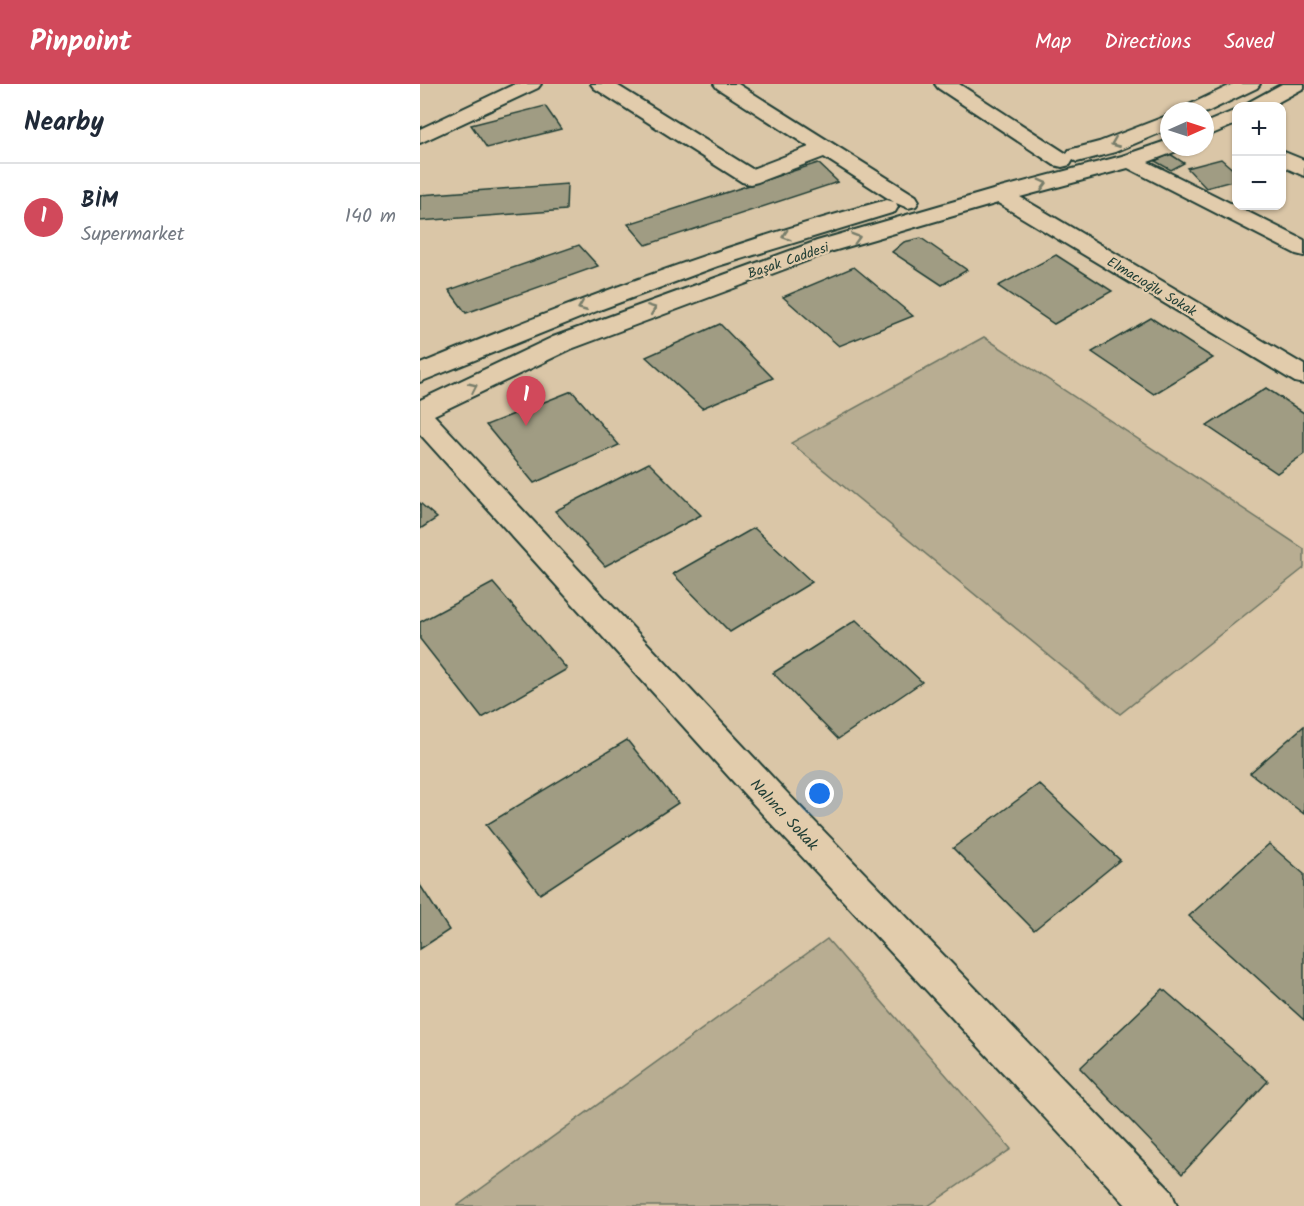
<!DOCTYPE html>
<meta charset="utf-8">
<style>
body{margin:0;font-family:Kalam,sans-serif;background:#f2f2f3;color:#1f2937}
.controls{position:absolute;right:18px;top:18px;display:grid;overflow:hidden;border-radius:12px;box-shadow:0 2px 4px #0004}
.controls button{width:54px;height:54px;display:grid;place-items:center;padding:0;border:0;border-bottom:2px solid #e0e1e3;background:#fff;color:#1f2937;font:30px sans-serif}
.compass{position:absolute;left:740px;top:18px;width:54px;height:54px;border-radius:50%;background:#fff;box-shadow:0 2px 4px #0004;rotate:87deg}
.you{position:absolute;left:400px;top:710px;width:21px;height:21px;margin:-15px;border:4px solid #fff;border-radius:50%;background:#1a73e8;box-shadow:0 0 0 9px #1a73e833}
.badge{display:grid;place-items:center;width:39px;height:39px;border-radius:50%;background:#d1495b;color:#fff;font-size:20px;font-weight:700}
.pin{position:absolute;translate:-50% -50px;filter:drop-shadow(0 2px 3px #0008)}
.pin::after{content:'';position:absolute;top:32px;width:21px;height:18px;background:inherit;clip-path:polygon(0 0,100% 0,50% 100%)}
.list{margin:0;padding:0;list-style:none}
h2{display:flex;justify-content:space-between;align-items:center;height:78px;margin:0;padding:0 24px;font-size:26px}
h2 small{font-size:20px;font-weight:400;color:#747a83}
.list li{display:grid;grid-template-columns:39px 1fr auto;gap:18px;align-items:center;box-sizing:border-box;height:108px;padding:0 24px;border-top:2px solid #e0e1e3}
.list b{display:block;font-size:22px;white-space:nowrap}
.list p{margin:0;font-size:20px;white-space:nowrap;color:#747a83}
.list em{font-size:20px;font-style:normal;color:#747a83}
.map{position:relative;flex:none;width:884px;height:1122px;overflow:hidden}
header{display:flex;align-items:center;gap:36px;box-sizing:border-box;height:84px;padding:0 30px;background:#d1495b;color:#fff}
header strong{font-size:28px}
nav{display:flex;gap:33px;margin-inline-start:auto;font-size:21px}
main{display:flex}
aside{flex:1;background:#fff}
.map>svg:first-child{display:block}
.green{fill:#b8ad92;stroke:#6c7563;stroke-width:1.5}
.building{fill:#a09c83;stroke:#1f3d34;stroke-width:1.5}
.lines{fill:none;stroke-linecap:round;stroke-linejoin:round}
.minor-casing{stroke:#1f3d34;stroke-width:4}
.minor{fill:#e2ccac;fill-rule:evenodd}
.oneway{stroke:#777d6a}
.labels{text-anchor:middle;stroke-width:4.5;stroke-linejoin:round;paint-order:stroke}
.far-street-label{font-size:14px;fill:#1f3d34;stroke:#e2ccac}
.street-label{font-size:16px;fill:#1f3d34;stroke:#e2ccac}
</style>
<header>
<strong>Pinpoint</strong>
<nav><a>Map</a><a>Directions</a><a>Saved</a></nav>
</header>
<main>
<aside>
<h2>Nearby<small></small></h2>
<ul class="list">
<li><span class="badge">1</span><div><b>BİM</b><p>Supermarket</p></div><em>140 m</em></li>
</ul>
</aside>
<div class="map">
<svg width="884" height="1122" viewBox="0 0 884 1122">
<rect width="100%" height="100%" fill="#dac6a7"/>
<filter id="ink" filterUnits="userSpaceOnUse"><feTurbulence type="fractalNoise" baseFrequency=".0167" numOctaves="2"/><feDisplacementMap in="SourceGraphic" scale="12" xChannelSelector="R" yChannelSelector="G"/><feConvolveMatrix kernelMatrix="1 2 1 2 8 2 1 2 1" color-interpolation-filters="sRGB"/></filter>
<g filter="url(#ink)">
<g class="green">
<path d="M 564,253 L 884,465 L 884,484 L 700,630 L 371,359 Z"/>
<path d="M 407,855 L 591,1065 L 508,1122 L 37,1122 Z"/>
</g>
<g class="building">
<path d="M 125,22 L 141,45 L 67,64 L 51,41 Z"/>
<path d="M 750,70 L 764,79 L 751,86 L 735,77 Z"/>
<path d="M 801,75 L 816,88 L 816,96 L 786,104 L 767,84 Z"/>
<path d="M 398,79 L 418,98 L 226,161 L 208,140 Z"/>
<path d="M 147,100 L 146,126 L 0,137 L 0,111 Z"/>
<path d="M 501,154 L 547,186 L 522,201 L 472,168 L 484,158 Z"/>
<path d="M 159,161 L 178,182 L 46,229 L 29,206 Z"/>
<path d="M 636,171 L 692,207 L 634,240 L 578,202 Z"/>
<path d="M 434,183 L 493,232 L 419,262 L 363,213 Z"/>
<path d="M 731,234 L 793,274 L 734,310 L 672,268 Z"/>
<path d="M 300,240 L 353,294 L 282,324 L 226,273 Z"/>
<path d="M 846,304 L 884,329 L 884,370 L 857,389 L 787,342 Z"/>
<path d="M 152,307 L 199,361 L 114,399 L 66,341 Z"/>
<path d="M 229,379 L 281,431 L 185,482 L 135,427 Z"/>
<path d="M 0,419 L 17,434 L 0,445 Z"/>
<path d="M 334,444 L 392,498 L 310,548 L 253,490 Z"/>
<path d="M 73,499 L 147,585 L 62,634 L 0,555 L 0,538 Z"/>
<path d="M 436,536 L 502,598 L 418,655 L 353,589 Z"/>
<path d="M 884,642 L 884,730 L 830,689 Z"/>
<path d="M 207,656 L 258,719 L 120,810 L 66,741 Z"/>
<path d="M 619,700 L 700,776 L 614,846 L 533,764 Z"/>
<path d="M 849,760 L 884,790 L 884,936 L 769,832 Z"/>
<path d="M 0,801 L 29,846 L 0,865 Z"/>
<path d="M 743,905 L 848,997 L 762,1090 L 660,984 Z"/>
</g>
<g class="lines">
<defs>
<g id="minor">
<path d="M 95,0 L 121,0 L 118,4 L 0,59 L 0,45 Z"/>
<path d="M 171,0 L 195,0 L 332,85 L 389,63 L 297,4 L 294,0 L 318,0 L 496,112 L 499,117 L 496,122 L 488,124 L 476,119 L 478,123 L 475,128 L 298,182 L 182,225 L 0,298 L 0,280 C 151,218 302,161 459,118 L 467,116 L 474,118 L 404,73 L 338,98 L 330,100 L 322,98 L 174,4 Z"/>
<path d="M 515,0 L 539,0 L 647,70 L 649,66 L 679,58 L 749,31 L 749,45 L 695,68 L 657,78 L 653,76 L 650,81 L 642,83 L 634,81 L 518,4 Z"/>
<path d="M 813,0 L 840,0 L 837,4 L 785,29 L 762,27 L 765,23 Z"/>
<path d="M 862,0 L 884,0 L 884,4 L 851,22 L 826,22 L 829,18 Z"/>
<path d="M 816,26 L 816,40 L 785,53 L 785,39 Z"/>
<path d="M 749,56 L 749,63 L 759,63 L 757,67 L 728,78 L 884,156 L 884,172 L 876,170 L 708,84 L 600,113 L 884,281 L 884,300 L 875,298 L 578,119 L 413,167 L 151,265 L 14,331 L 370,712 L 751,1107 L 757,1122 L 707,1122 L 346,734 L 0,350 L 0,316 L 133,253 L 397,157 L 573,106 L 702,72 Z"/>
<path d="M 862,67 L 884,76 L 884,92 L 862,82 Z"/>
</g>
</defs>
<use href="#minor" class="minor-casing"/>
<use href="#minor" class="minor"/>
</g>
<defs><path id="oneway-chevron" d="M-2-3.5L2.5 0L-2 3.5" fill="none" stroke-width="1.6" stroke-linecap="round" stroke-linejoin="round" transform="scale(1.5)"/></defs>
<g class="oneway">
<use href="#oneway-chevron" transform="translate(695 59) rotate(158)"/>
<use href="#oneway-chevron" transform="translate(623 100) rotate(-15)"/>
<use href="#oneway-chevron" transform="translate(366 152) rotate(162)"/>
<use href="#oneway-chevron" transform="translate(436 154) rotate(-16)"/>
<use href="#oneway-chevron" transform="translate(162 223) rotate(158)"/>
<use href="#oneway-chevron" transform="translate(232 225) rotate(-21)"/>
<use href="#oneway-chevron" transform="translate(53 303) rotate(-25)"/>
</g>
</g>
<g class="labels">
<g class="far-street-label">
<text transform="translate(368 176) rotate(-19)" y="5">Başak Caddesi</text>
<text transform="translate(732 202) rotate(31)" y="5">Elmacıoğlu Sokak</text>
</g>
<g class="street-label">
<text transform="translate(365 730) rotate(47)" y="6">Nalıncı Sokak</text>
</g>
</g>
</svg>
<div class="controls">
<button>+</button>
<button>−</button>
</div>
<svg class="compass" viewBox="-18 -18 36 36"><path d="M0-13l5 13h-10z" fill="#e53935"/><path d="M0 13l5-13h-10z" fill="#747a83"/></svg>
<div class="you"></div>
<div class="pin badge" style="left:106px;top:342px">1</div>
</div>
</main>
